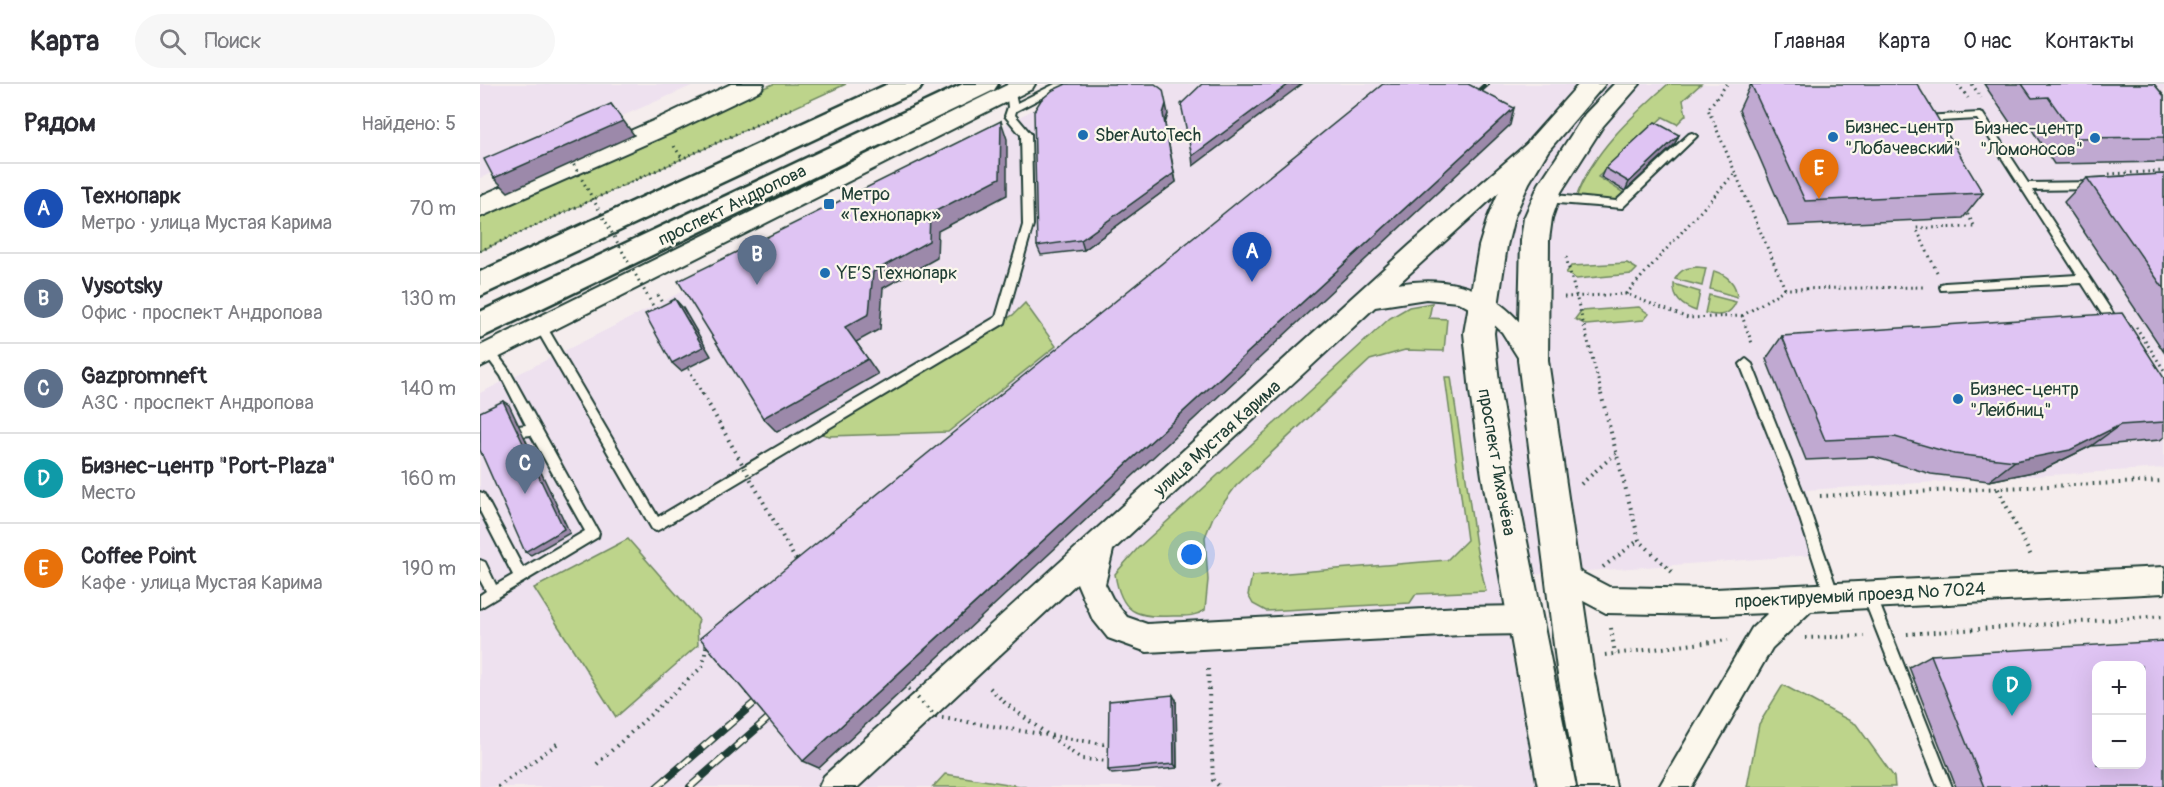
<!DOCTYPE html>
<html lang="ru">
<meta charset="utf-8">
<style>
body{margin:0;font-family:Pangolin,sans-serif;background:#f7f7f7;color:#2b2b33}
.controls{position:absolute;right:18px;bottom:18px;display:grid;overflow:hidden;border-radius:12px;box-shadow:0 6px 24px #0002}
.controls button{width:54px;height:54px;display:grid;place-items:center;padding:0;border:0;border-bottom:2px solid #e1e1e2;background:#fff;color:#2b2b33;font:30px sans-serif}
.you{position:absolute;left:712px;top:471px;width:21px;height:21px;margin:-15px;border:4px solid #fff;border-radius:50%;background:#1a73e8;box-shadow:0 0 0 9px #1a73e833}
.badge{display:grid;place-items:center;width:39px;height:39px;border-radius:50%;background:#0b8043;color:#fff;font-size:20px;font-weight:700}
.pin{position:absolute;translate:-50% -50px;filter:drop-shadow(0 2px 3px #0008)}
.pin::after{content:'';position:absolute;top:32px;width:21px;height:18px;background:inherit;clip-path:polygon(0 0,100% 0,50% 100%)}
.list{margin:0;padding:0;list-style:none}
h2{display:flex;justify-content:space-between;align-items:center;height:78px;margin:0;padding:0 24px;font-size:26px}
h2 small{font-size:20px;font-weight:400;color:#7c7c81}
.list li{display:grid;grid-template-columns:39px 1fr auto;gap:18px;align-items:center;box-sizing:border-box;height:90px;padding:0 24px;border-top:2px solid #e1e1e2}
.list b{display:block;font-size:22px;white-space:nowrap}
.list p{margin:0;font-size:20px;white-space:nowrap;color:#7c7c81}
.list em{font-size:20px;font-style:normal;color:#7c7c81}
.icon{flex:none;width:33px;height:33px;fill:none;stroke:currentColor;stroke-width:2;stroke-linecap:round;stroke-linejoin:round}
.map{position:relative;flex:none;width:1684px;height:703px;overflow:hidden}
header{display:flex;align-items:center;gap:36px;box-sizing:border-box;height:84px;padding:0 30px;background:#fff;border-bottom:2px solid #e1e1e2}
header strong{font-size:28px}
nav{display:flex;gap:33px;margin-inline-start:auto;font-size:21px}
.search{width:420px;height:54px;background:#f7f7f7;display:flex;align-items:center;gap:15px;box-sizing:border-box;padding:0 21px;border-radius:33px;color:#7c7c81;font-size:22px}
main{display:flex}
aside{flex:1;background:#fff}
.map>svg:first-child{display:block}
.built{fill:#eee1ef}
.green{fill:#bdd48b;stroke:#6e8860;stroke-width:1.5}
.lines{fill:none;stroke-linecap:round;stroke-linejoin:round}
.service-casing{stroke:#1f3d34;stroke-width:4}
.minor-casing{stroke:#1f3d34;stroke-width:4}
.tertiary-casing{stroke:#1f3d34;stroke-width:4}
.primary-casing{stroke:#1f3d34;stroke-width:5}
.path-far1{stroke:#1f3d34;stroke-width:3;stroke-dasharray:1.5 4;stroke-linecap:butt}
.path{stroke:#1f3d34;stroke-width:4;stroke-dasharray:1.5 5;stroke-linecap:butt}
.service{fill:#fbf7ec;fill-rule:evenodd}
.minor{fill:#fbf7ec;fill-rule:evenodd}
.tertiary{fill:#fbf7ec;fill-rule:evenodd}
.primary{fill:#fbf7ec;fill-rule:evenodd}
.rail-far1-casing{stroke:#1f3d34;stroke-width:6}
.rail-casing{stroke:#1f3d34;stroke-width:8}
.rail-far1{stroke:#fbf7ec;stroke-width:4;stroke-dasharray:12;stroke-linecap:butt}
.rail{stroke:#fbf7ec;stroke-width:5;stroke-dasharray:15;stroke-linecap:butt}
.path-bridge-far1{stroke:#1f3d34;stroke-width:3;stroke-dasharray:1.5 4;stroke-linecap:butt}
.path-bridge{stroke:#1f3d34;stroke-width:4;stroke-dasharray:1.5 5;stroke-linecap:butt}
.wall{fill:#c0a9d1;stroke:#1f3d34;stroke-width:1.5}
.shaded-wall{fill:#9c89aa;stroke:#1f3d34;stroke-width:1.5}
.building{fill:#dfc4f3;stroke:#1f3d34;stroke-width:1.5;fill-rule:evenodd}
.poi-dot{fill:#1f6fb2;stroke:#fbf7ec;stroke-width:2}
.labels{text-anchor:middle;stroke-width:4.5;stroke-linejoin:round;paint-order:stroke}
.poi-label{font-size:18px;fill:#1f3d34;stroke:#fbf7ec;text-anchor:start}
.street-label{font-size:18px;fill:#1f3d34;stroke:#fbf7ec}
</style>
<header>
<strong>Карта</strong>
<div class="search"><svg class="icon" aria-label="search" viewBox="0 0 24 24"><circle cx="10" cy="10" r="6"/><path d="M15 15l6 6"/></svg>Поиск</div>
<nav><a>Главная</a><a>Карта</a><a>О нас</a><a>Контакты</a></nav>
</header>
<main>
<aside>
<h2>Рядом<small>Найдено: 5</small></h2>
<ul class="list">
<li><span class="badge" style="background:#1a4fb4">A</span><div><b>Технопарк</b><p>Метро · улица Мустая Карима</p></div><em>70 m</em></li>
<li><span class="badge" style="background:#5c6f8a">B</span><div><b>Vysotsky</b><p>Офис · проспект Андропова</p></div><em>130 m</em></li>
<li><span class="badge" style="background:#5c6f8a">C</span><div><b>Gazpromneft</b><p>АЗС · проспект Андропова</p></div><em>140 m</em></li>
<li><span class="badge" style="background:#0f9aa8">D</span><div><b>Бизнес-центр &quot;Port-Plaza&quot;</b><p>Место</p></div><em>160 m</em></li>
<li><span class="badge" style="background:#e8710a">E</span><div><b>Coffee Point</b><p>Кафе · улица Мустая Карима</p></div><em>190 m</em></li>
</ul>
</aside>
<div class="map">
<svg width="1684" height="703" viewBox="0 0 1684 703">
<rect width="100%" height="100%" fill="#f5eded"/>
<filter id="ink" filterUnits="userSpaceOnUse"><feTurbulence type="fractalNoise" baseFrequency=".0167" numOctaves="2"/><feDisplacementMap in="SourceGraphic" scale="12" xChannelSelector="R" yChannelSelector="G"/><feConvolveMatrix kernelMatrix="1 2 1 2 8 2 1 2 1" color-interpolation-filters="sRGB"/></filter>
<g filter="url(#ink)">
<g class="built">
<path d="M 0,0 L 216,0 L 0,94 Z"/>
<path d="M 603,0 L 1684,0 L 1684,384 L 1326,406 L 1335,436 L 1334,471 L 1037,492 L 1062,703 L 0,703 L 0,309 L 172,223 Z"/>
</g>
<g class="green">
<path d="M 293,0 L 366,0 L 0,167 L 0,130 Z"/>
<path d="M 1188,0 L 1221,0 L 1203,16 L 1206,31 L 1197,40 L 1183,33 L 1118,93 L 1144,109 L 1134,117 L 1096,114 C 1112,68 1152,32 1188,0 Z"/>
<path d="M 1147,179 L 1157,185 L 1152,190 L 1096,195 L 1086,189 L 1091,182 Z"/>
<path d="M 1217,183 L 1226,184 L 1222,202 L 1195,195 C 1201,185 1206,184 1217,183 Z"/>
<path d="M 1234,187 C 1247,191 1256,198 1257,213 L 1230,205 Z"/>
<path d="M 1194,200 L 1220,208 L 1216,227 C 1202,222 1193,215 1194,200 Z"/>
<path d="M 1229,211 L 1256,218 C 1250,232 1239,233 1225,229 Z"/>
<path d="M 545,219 L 576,262 L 468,348 L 350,352 L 341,350 L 533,231 Z"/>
<path d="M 952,219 L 949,234 L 967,235 L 964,267 L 925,266 L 890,276 L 756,402 L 733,433 L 725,453 L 728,496 L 725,526 C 714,533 706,532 693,532 C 656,534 641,529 635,490 L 658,464 L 910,234 L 929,223 Z"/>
<path d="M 1159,223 L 1169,230 L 1164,236 L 1106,241 L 1095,235 L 1101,227 Z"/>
<path d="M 965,293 L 971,293 L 997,468 L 1006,507 L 936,510 L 930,519 L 786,527 L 773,520 L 768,511 L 772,492 L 967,476 L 987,456 Z"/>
<path d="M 148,455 L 219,536 L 217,542 L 218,561 L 136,633 L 54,504 Z"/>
<path d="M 1303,601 L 1376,640 L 1414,693 L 1415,703 L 1267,703 L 1279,640 Z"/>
<path d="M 465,690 L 546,703 L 453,703 Z"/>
</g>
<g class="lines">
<defs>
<g id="service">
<path d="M 575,0 L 588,0 L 536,27 L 535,31 L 551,50 L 553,141 L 525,239 L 180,445 L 176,447 L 172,445 L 57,246 L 55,243 L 57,240 L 65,240 L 178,433 L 516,233 L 543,141 L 541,51 L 525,32 L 528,23 L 526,7 L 531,4 L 534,5 L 537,19 Z"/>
<path d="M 1500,29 L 1503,30 L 1548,99 L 1618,98 L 1618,104 L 1614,105 L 1552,106 L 1640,240 L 1642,243 L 1640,246 L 1632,246 L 1602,199 L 1461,206 L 1460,203 L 1461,200 L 1465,199 L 1597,191 L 1497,35 L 1442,38 L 1437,35 L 1442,32 Z"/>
<path d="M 1212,49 L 1217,52 L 1215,54 L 1142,124 L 1065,118 L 1060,114 L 1065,110 L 1136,117 L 1209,50 Z"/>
<path d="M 10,264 L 14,266 L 29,286 L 119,449 L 118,453 L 0,524 L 0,511 L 6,507 L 0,496 L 0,476 L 5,478 L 16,501 L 33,491 L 0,427 L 0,408 L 4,410 L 43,484 L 105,447 L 51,351 L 0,357 L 0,347 L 46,341 L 21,292 L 4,269 Z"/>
<path d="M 1266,275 L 1272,280 L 1325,413 L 1359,512 L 1357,516 L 1352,518 L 1347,516 L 1345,512 L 1313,413 L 1260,280 Z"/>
<path d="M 1389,504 L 1394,506 L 1472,703 L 1458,703 L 1382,510 L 1384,506 Z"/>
</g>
<g id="minor">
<path d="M 529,0 L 555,0 L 552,5 L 0,283 L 0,262 Z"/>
<path d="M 1057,55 L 1064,57 L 1067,62 L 1064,67 L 918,200 C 986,188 1035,216 1065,276 L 1062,283 L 1053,286 L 1044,283 L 1022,248 L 1006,233 L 978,218 L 946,215 L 895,223 L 633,466 L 625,500 L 632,514 L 647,533 L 667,540 L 981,523 L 1046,522 L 1056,526 L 1060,536 L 1056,546 L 1046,550 L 981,551 L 667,568 L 628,554 L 612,534 L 597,499 L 378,703 L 339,703 L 344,692 L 931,160 L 1050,57 Z"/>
<path d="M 1083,479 L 1129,503 L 1235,505 L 1684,483 L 1684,509 L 1331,527 L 1292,564 L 1212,703 L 1179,703 L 1272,544 L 1288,529 L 1235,531 L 1126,529 L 1073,501 L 1069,492 L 1073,483 Z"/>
</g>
<g id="tertiary">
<path d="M 251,0 L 284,0 L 281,6 L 191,49 L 0,133 L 0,112 L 173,37 Z"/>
<path d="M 1099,0 L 1125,0 L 1068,67 L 1049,99 L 1034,133 L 1027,162 L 1014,249 L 1020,308 L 1034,392 L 1096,703 L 1058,703 L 1002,392 L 990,308 L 984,249 L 999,162 L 1008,133 L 1023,98 L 1050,55 Z"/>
<path d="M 1134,0 L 1160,0 L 1123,42 L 1081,108 L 1072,134 L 1069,156 L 1068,276 L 1113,585 L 1136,703 L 1098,703 L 1077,585 L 1038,276 L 1041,156 L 1044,134 L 1059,100 L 1105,30 Z"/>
</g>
<g id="primary">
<path d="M 408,0 L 443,0 L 439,6 L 0,212 L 0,188 Z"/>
<path d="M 483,0 L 518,0 L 514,6 L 0,254 L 0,228 Z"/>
</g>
</defs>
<use href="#service" class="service-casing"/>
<use href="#minor" class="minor-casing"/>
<use href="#tertiary" class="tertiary-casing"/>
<use href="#primary" class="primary-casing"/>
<g class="path-far1">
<path d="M 1247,0 L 1228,25 L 1305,205"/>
<path d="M 1478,0 L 1488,14"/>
<path d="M 1492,0 L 1501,14"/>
<path d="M 194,62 L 202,74"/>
<path d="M 1629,90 L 1684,87"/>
<path d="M 0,167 L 313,24"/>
<path d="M 1086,173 L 1122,311"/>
<path d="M 1457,188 L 1436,144 L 1495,143 L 1485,126"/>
<path d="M 1146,210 L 1255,89"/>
<path d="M 178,211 L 184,223"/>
<path d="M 1084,213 L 1146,210 L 1208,234 L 1262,232 L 1273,262"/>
<path d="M 1262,232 L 1305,205 L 1446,203"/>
<path d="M 1656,243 L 1684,286"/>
</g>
<g class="path">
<path d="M 1121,310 L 1159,456 L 1192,488"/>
<path d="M 1101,400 L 1136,369"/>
<path d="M 1518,405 L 1552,474"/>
<path d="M 1340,412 L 1684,397"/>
<path d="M 1123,483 L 1159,456"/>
<path d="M 1131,544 L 1135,570"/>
<path d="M 1427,550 L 1684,532"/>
<path d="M 1325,554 L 1384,552"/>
<path d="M 1125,571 L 1248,556"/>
<path d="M 728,585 L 733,696 L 740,703"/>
<path d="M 510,604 L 525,619 L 601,675 L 631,677"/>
<path d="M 117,680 L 223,582 L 227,558"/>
<path d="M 18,703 L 81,657"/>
</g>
<use href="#service" class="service"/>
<use href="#minor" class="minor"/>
<use href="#tertiary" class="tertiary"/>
<use href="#primary" class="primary"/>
<defs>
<path id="rail-far1" d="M 988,17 L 1007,0"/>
<g id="rail">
<path d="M 177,703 L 288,607"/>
<path d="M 210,703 L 300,624"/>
</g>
</defs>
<use href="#rail-far1" class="rail-far1-casing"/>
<use href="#rail" class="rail-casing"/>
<use href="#rail-far1" class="rail-far1"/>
<use href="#rail" class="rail"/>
<g class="path-bridge-far1">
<path d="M 91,76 L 177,229"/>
<path d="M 206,280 L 223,311"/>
</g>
<g class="path-bridge">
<path d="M 223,310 L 318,480"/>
<path d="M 424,600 L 456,633 L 623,660 L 631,658"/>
</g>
</g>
<g class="wall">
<path d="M 1271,0 L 1503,109 L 1483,134 L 1309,142 L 1259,26 Z"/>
<path d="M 1504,0 L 1674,0 L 1684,12 L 1684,78 L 1574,80 L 1547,38 L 1531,40 Z"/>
<path d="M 688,30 L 685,40 L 696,98 L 604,166 L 561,171 L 557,162 Z"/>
<path d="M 1199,51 L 1194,61 L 1145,107 L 1121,93 L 1125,84 Z"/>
<path d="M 1684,90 L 1684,268 L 1584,118 L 1607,94 Z"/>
<path d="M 1302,252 L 1684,294 L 1684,353 L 1680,356 L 1611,362 L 1562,386 L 1509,397 L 1451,390 L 1394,373 L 1326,376 L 1286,275 Z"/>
<path d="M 1451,571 L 1684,703 L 1476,703 L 1429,583 Z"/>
<path d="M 696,616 L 697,684 L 632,690 L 628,686 Z"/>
</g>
<g class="shaded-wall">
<path d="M 809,0 L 822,0 L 713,82 L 712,72 Z"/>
<path d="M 131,20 L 154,51 L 28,108 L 14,94 Z"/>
<path d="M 686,20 L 688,30 L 684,40 L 683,30 Z"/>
<path d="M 1034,24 L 1030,41 L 339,684 L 323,677 Z"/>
<path d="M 521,37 L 527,55 L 527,111 L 458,147 L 457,174 L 403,204 L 400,245 L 376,258 L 398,290 L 297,348 L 283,334 L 365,243 L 393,188 L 450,130 Z"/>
<path d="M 1199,51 L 1194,61 L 1145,107 L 1149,98 Z"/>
<path d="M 694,89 L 696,98 L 604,166 L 601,156 Z"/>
<path d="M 195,215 L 203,224 L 231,272 L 201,287 L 192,279 Z"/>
<path d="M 23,317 L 29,321 L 90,449 L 51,471 L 45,468 Z"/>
<path d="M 1640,341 L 1611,362 L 1562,386 L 1509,397 L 1535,377 Z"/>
<path d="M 693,611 L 696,616 L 697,684 L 694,680 Z"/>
</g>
<g class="building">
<path d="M 586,0 L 675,0 L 683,6 L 686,20 L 683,30 L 694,89 L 601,156 L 557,162 L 554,27 L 561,16 L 573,6 Z"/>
<path d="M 722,0 L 809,0 L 712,72 L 701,20 Z"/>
<path d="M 903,0 L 988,0 L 1034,24 L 323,677 L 220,554 Z"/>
<path d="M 1271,0 L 1437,0 L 1503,109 L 1325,117 Z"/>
<path d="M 1542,0 L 1674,0 L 1684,12 L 1684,53 L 1597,54 L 1568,13 L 1552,14 Z"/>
<path d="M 131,20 L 143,37 L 14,94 L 4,75 Z"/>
<path d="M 521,37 L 520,94 L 450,130 L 449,157 L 393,188 L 389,230 L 365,243 L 388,275 L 283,334 L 198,197 Z"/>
<path d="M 1175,38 L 1199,51 L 1149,98 L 1125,84 Z"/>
<path d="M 1684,90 L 1684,205 L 1607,94 Z"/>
<path d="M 195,215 L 223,263 L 192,279 L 165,230 Z"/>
<path d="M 1642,229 L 1684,294 L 1684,338 L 1640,341 L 1590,366 L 1535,377 L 1474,370 L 1415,353 L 1345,356 L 1302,252 Z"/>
<path d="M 23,317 L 84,445 L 45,468 L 0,366 L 0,328 Z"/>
<path d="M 1684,557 L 1684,703 L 1504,703 L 1451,571 ZM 1617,582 L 1662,582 L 1662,681 L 1617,681 Z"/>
<path d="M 693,611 L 694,680 L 628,686 L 629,617 Z"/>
</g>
</g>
<g class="poi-dot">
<circle cx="603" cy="51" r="6"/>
<circle cx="1353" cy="53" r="6"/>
<circle cx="1615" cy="54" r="6"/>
<rect x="343" y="114" width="12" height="12" rx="3"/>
<circle cx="345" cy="189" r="6"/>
<circle cx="1478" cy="315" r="6"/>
</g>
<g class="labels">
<g class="poi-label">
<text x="1365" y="49">Бизнес-центр<tspan x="1365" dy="21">"Лобачевский"</tspan></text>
<text x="1603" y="50" text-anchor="end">Бизнес-центр<tspan x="1603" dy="21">"Ломоносов"</tspan></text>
<text x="615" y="57">SberAutoTech</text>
<text x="361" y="116">Метро<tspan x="361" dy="21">«Технопарк»</tspan></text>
<text x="357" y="195">YE’S Технопарк</text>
<text x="1490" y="311">Бизнес-центр<tspan x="1490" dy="21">"Лейбниц"</tspan></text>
</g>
<g class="street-label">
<text transform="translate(252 121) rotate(-26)" y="6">проспект Андропова</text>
<text transform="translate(737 354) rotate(-42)" y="6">улица Мустая Карима</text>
<text transform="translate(1017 378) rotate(80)" y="6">проспект Лихачёва</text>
<text transform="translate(1380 511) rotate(-3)" y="6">проектируемый проезд № 7024</text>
</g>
</g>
</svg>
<div class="controls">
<button>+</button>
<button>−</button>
</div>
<div class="you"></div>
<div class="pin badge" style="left:772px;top:198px;background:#1a4fb4">A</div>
<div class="pin badge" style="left:277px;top:201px;background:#5c6f8a">B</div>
<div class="pin badge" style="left:45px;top:410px;background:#5c6f8a">C</div>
<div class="pin badge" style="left:1532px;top:632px;background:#0f9aa8">D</div>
<div class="pin badge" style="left:1339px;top:115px;background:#e8710a">E</div>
</div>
</main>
